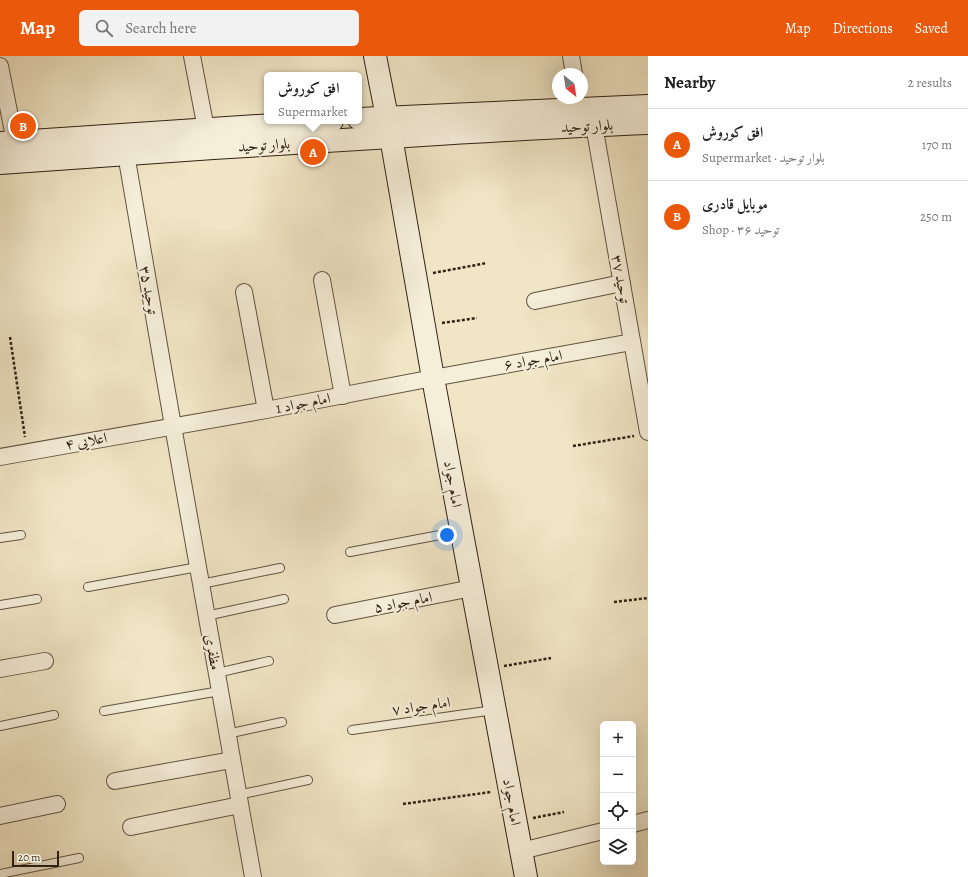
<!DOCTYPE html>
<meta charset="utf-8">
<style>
body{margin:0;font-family:Alegreya,Amiri,serif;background:#f2f2f2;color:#222}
.controls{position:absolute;right:12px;bottom:12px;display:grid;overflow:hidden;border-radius:6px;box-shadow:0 4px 16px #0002}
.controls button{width:36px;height:36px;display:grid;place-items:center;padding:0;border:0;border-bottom:1px solid #e0e0e0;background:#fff;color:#222;font:20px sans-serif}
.compass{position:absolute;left:552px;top:12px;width:36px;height:36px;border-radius:50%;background:#fff;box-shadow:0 4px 16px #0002;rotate:150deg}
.scale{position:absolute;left:12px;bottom:10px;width:47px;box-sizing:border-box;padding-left:4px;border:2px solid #312214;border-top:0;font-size:11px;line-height:14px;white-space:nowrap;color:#312214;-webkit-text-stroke:3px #f5eed9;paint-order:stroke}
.you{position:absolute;left:447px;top:479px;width:14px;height:14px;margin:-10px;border:3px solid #fff;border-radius:50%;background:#1a73e8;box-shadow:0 0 0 6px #1a73e833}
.badge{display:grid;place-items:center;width:26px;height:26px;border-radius:50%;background:#ea580c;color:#fff;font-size:13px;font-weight:700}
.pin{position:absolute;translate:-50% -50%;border:2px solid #fff;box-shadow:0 1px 4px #0006}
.popup{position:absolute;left:264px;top:16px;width:98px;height:52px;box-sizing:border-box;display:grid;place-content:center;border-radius:6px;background:#fff;filter:drop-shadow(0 1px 3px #0005);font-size:13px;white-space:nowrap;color:#767676}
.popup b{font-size:15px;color:#222}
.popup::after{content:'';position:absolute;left:50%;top:100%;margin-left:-8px;border:8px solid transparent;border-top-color:#fff}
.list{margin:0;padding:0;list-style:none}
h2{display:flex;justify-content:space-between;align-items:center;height:52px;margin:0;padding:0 16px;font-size:17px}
h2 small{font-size:13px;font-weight:400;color:#767676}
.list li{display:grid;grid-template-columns:26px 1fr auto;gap:12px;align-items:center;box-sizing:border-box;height:72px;padding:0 16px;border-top:1px solid #e0e0e0}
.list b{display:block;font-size:15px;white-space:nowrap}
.list p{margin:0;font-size:13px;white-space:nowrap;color:#767676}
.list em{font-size:13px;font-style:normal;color:#767676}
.icon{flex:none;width:22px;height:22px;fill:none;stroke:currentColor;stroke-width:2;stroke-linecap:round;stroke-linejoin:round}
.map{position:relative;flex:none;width:648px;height:821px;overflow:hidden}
header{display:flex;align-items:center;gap:24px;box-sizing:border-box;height:56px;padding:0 20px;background:#ea580c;color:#fff}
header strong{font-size:19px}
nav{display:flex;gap:22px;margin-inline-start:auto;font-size:14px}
.search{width:280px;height:36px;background:#f2f2f2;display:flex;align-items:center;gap:10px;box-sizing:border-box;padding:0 14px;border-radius:6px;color:#767676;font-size:15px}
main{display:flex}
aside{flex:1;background:#fff}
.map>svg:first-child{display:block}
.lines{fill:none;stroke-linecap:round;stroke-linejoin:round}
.lane-casing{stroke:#615340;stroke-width:10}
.street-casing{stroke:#615340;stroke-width:18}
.secondary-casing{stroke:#312214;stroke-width:24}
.path{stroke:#312214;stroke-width:2.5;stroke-dasharray:3 2;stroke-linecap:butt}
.lane{stroke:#f5eed9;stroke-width:8}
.street{stroke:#f5eed9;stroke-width:16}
.secondary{stroke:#f5eed9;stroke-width:22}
.labels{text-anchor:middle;stroke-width:4;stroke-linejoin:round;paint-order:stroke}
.street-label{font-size:15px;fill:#312214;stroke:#f5eed9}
</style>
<header>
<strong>Map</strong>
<div class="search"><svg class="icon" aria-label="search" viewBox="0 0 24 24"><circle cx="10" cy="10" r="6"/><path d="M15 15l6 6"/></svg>Search here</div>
<nav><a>Map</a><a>Directions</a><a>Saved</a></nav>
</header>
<main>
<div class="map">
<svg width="648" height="821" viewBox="0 0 648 821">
<rect width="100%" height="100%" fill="#f0e5c5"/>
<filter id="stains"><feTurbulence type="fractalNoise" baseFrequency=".005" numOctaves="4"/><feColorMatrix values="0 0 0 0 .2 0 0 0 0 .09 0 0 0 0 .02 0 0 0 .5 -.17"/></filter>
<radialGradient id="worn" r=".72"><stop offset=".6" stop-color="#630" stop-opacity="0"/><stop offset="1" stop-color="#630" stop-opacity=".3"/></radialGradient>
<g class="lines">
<defs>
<g id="lane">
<path d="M 0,482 L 21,479"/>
<path d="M 350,496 L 461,475"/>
<path d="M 201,528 L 280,512"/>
<path d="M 88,531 L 198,511"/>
<path d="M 0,549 L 37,543"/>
<path d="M 206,560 L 284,543"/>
<path d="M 217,617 L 269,605"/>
<path d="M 104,655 L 220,635"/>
<path d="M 0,670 L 54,659"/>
<path d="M 352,674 L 494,654"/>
<path d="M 227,678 L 282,666"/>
<path d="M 238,739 L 308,724"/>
<path d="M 0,818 L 79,802"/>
</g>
<g id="street">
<path d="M 192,0 L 206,73"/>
<path d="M 571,0 L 574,18"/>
<path d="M 0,10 L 15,86"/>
<path d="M 594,69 L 648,376"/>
<path d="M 126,98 L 173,370 L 253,821"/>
<path d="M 322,224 L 343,340"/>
<path d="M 244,236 L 266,354"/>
<path d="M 535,245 L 622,227"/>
<path d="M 0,401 L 266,354 L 433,322 L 632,286"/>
<path d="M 335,559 L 472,532"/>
<path d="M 0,613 L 45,605"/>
<path d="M 115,725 L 232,704"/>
<path d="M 0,760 L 57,748"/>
<path d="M 633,768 L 648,764"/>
<path d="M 131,771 L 240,749"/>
<path d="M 521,795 L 603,775"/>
</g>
<g id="secondary">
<path d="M 375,0 L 387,61"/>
<path d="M 359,63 L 648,50"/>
<path d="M 391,81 L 433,322 L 526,821"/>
<path d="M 0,87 L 332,65"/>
<path d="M 0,107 C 136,97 271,88 407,80 C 487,75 568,70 648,67"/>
</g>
</defs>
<use href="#lane" class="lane-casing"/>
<use href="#street" class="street-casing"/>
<use href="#secondary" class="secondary-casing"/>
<g class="path">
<path d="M 433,217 L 487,207"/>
<path d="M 442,267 L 477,262"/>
<path d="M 10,281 L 25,381"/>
<path d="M 573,390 L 634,380"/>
<path d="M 614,546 L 648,542"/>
<path d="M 504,610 L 551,602"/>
<path d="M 403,748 L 491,736"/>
<path d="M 533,762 L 564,756"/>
</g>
<use href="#lane" class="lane"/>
<use href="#street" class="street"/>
<use href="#secondary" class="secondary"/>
</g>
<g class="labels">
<g class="street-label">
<text transform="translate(587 70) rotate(-3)" y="5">بلوار توحید</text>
<text transform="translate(264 89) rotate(-4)" y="5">بلوار توحید</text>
<text transform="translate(621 223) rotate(80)" y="5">توحید ۳۷</text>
<text transform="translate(149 234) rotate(80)" y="5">توحید ۳۵</text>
<text transform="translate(533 304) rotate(-10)" y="5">امام جواد ۶</text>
<text transform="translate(303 347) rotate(-11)" y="5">امام جواد 1</text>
<text transform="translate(86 385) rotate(-10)" y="5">اعلایی ۴</text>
<text transform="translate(453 428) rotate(80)" y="5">امام جواد</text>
<text transform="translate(403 546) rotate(-11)" y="5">امام جواد ۵</text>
<text transform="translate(213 596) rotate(80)" y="5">مظفری</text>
<text transform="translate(421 650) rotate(-8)" y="5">امام جواد ۷</text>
<text transform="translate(512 746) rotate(80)" y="5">امام جواد</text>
</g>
</g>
<rect width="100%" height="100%" filter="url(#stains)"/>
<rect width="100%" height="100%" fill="url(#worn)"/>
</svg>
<div class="controls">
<button>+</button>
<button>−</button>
<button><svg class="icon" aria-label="locate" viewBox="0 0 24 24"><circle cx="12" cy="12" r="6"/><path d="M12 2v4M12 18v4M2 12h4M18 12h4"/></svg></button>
<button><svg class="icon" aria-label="layers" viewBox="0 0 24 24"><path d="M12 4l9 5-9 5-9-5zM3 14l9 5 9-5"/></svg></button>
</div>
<svg class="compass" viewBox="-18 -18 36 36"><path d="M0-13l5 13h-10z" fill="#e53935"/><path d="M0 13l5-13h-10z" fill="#767676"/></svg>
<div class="scale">20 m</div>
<div class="you"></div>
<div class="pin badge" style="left:313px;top:96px">A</div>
<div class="popup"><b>افق کوروش</b>Supermarket</div>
<div class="pin badge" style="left:23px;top:70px">B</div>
</div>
<aside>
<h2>Nearby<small>2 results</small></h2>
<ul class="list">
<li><span class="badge">A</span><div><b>افق کوروش</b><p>Supermarket · بلوار توحید</p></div><em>170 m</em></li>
<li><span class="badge">B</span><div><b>موبایل قادری</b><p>Shop · توحید ۳۶</p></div><em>250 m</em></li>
</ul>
</aside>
</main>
